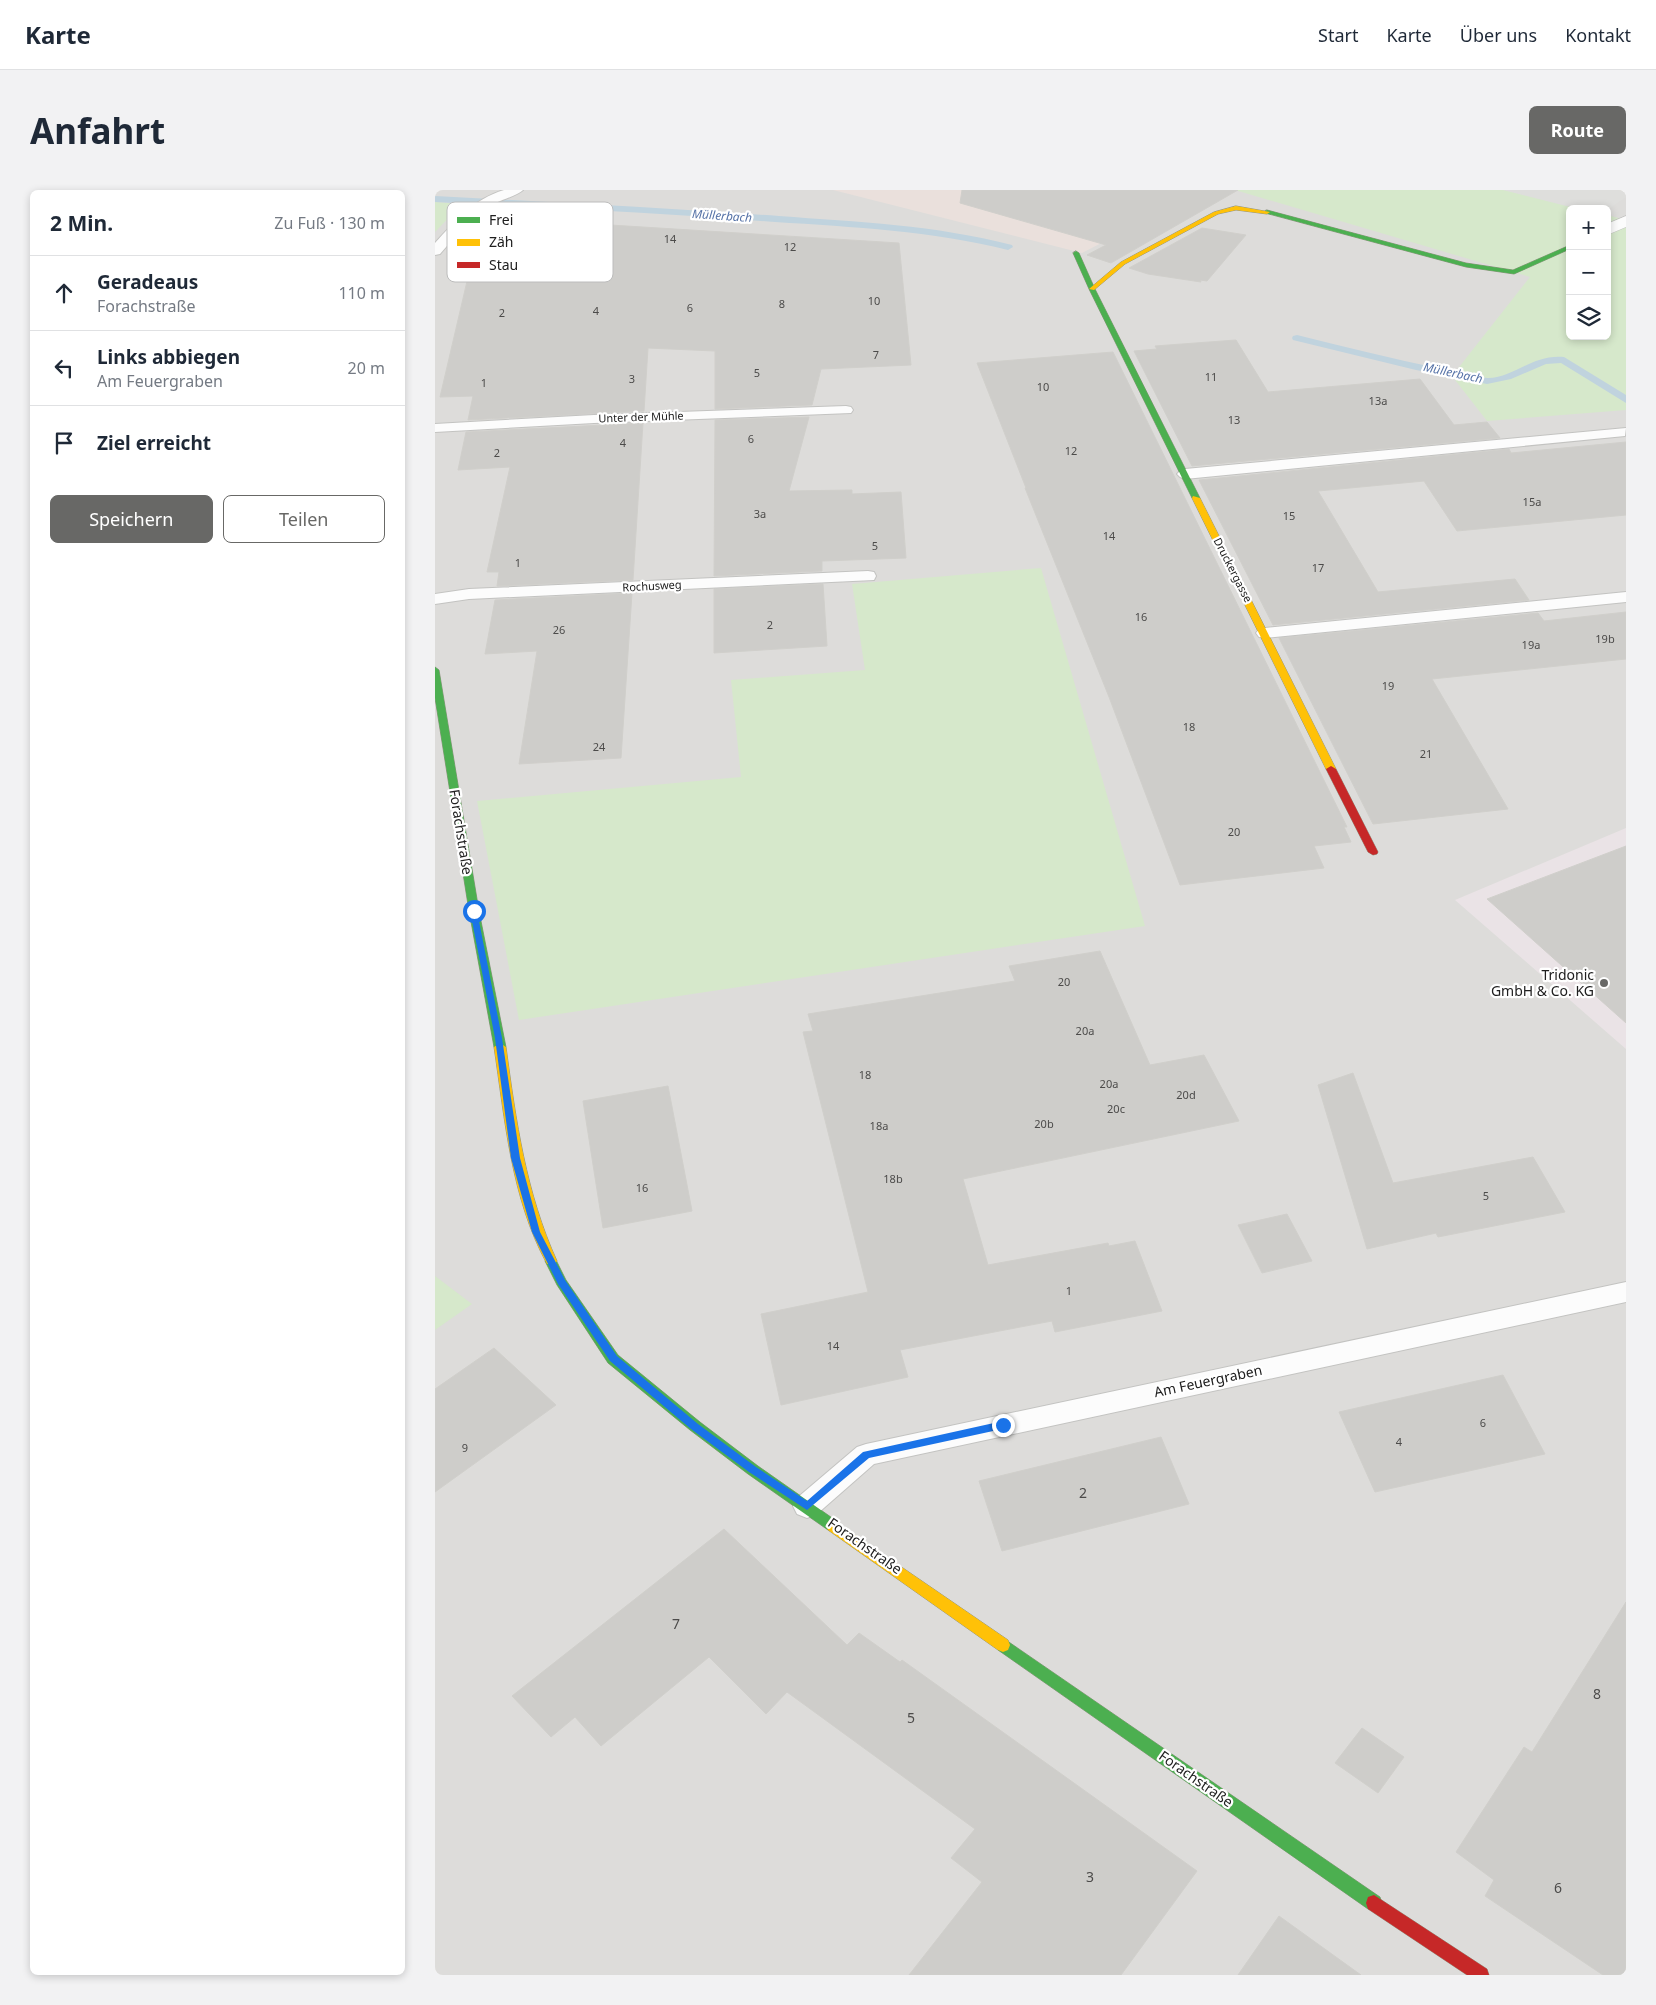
<!DOCTYPE html>
<html lang="de">
<meta charset="utf-8">
<style>
body{margin:0;font-family:"Noto Sans",sans-serif;background:#f2f2f3;color:#1f2937}
.controls{position:absolute;right:15px;top:15px;display:grid;overflow:hidden;border-radius:8px;box-shadow:0 2px 8px #0003}
.controls button{width:45px;height:45px;display:grid;place-items:center;padding:0;border:0;border-bottom:1px solid #e0e1e3;background:#fff;color:#1f2937;font:25px sans-serif}
.stop{position:absolute;width:15px;height:15px;margin:-11px;border:4px solid #1a73e8;border-radius:50%;background:#fff}
.stop.end{background:#1a73e8;border-color:#fff;box-shadow:0 1px 5px #0008}
.list{margin:0;padding:0;list-style:none}
h2{display:flex;justify-content:space-between;align-items:center;height:65px;margin:0;padding:0 20px;font-size:21px}
h2 small{font-size:16px;font-weight:400;color:#747a83}
.list li{display:grid;grid-template-columns:32px 1fr auto;gap:15px;align-items:center;box-sizing:border-box;height:75px;padding:0 20px;border-top:1px solid #e0e1e3}
.list b{display:block;font-size:19px;white-space:nowrap}
.list p{margin:0;font-size:16px;white-space:nowrap;color:#747a83}
.list em{font-size:16px;font-style:normal;color:#747a83}
.actions{display:flex;gap:10px;padding:15px 20px}
.actions a{flex:1;padding:11px 0;border:1px solid #686866;border-radius:8px;text-align:center;font-size:18px;color:#686866}
.actions .main{background:#686866;color:#fff}
.icon{flex:none;width:28px;height:28px;fill:none;stroke:currentColor;stroke-width:2;stroke-linecap:round;stroke-linejoin:round}
.map{position:relative;flex:none;width:1191px;height:1785px;overflow:hidden;border-radius:8px}
header{display:flex;align-items:center;gap:30px;box-sizing:border-box;height:70px;padding:0 25px;background:#fff;border-bottom:1px solid #e0e1e3}
header strong{font-size:24px}
nav{display:flex;gap:28px;margin-inline-start:auto;font-size:18px}
.intro{display:flex;align-items:center;justify-content:space-between;box-sizing:border-box;height:120px;padding:0 30px}
h1{margin:0;font-size:35px}
.button{padding:12px 22px;border-radius:8px;background:#686866;color:#fff;font-size:18px;font-weight:700}
main{display:flex;gap:30px;padding:0 30px}
aside{flex:1;background:#fff;border-radius:8px;box-shadow:0 2px 8px #0003}
.map>svg:first-child{display:block}
.residential{fill:#dddcda;fill-rule:evenodd}
.commercial{fill:#eae0dc}
.industrial{fill:#eae3e6}
.grass{fill:#d6e8cb}
.parking{fill:#dededc}
.lines{fill:none;stroke-linecap:round;stroke-linejoin:round}
.stream{fill:#c0d3de;fill-rule:evenodd}
.building{fill:#cecdca;stroke:#d0cfcb}
.lane-casing{stroke:#c3c3c1;stroke-width:2}
.street-casing{stroke:#c3c3c1;stroke-width:1}
.fast-casing{stroke:#929683;stroke-width:1}
.slow-casing{stroke:#929683;stroke-width:1}
.jam-casing{stroke:#929683;stroke-width:1}
.lane{fill:#fcfcfc;fill-rule:evenodd}
.street{fill:#fcfcfc;fill-rule:evenodd}
.fast{fill:#4caf50;fill-rule:evenodd}
.slow{fill:#ffc107;fill-rule:evenodd}
.jam{fill:#c62828;fill-rule:evenodd}
.route{fill:#1a73e8}
.poi-dot{fill:#686866;stroke:#fff;stroke-width:2}
.labels{text-anchor:middle;stroke-width:4.5;stroke-linejoin:round;paint-order:stroke}
.number-label{font-size:11px;fill:#4c4b4a}
.far-street-label{font-size:11px;fill:#202020;stroke:#fff}
.far-water-label{font-size:12px;font-style:italic;fill:#5572a7;stroke:#fff}
.street-label{font-size:14px;fill:#202020;stroke:#fff}
.poi-label{font-size:14px;fill:#202020;stroke:#fff;text-anchor:end}
.near-number-label{font-size:14px;fill:#4c4b4a}
.key{fill:#fff;stroke:#bcbcbc;stroke-width:1}
.key-label{font-size:14px;fill:#202020}
</style>
<header>
<strong>Karte</strong>
<nav><a>Start</a><a>Karte</a><a>Über uns</a><a>Kontakt</a></nav>
</header>
<div class="intro"><h1>Anfahrt</h1><a class="button">Route</a></div>
<main>
<aside>
<h2>2 Min.<small>Zu Fuß · 130 m</small></h2>
<ul class="list">
<li><svg class="icon" aria-label="ahead" viewBox="0 0 24 24"><path d="M12 20V5M6 11l6-6 6 6"/></svg><div><b>Geradeaus</b><p>Forachstraße</p></div><em>110 m</em></li>
<li><svg class="icon" aria-label="left" viewBox="0 0 24 24"><path d="M17 20v-9H6M10 6l-5 5 5 5"/></svg><div><b>Links abbiegen</b><p>Am Feuergraben</p></div><em>20 m</em></li>
<li><svg class="icon" aria-label="arrive" viewBox="0 0 24 24"><path d="M6 21V4h12l-3 4 3 4H6"/></svg><div><b>Ziel erreicht</b></div></li>
</ul>
<div class="actions"><a class="main">Speichern</a><a>Teilen</a></div>
</aside>
<div class="map">
<svg width="1191" height="1785" viewBox="0 0 1191 1785">
<rect width="100%" height="100%" fill="#edede9"/>
<path class="residential" d="M 0,0 L 1191,0 L 1191,1785 L 0,1785 ZM 1135,19 L 1172,19 L 1172,146 L 1135,146 Z"/>
<path class="commercial" d="M 398,0 L 769,0 L 647,63 Z"/>
<path class="industrial" d="M 1191,638 L 1191,859 L 1020,710 Z"/>
<g class="grass">
<path d="M 800,0 L 1069,0 L 1146,19 L 1135,19 L 1135,146 L 1172,146 L 1172,25 L 1191,30 L 1191,220 L 1052,231 L 1017,186 L 1095,87 Z"/>
<path d="M 0,12 L 27,14 L 0,42 Z"/>
<path d="M 606,378 L 710,736 L 84,830 L 42,611 L 306,587 L 296,490 L 430,480 L 417,394 Z"/>
<path d="M 0,1086 L 37,1114 L 0,1140 Z"/>
</g>
<path class="parking" d="M 1068,0 L 1191,0 L 1191,7 L 1172,20 L 1143,19 Z"/>
<g class="lines">
<g class="stream">
<path d="M 0,6 C 115,12 229,18 344,26 C 423,32 500,35 577,55 L 578,57 L 573,60 C 496,41 419,37 340,32 C 227,23 113,18 0,12 Z"/>
<path d="M 862,145 C 910,157 959,169 1007,179 C 1022,182 1038,187 1053,188 C 1079,188 1097,164 1129,167 L 1191,205 L 1191,213 L 1126,173 L 1111,174 L 1076,189 L 1052,194 L 981,180 L 858,150 L 857,148 L 858,146 Z"/>
</g>
</g>
<g class="building">
<path d="M 527,0 L 803,0 L 676,73 L 652,65 L 671,55 L 525,13 Z"/>
<path d="M 47,27 L 464,53 L 476,175 L 386,179 L 377,215 L 280,219 L 280,161 L 213,158 L 209,221 L 33,230 L 38,206 L 5,207 Z"/>
<path d="M 767,38 L 811,45 L 772,91 L 765,90 L 766,92 L 713,84 L 694,78 Z"/>
<path d="M 801,150 L 833,202 L 985,189 L 1019,235 L 1052,232 L 1065,248 L 757,276 L 699,161 L 722,159 L 720,156 Z"/>
<path d="M 678,162 L 912,637 L 909,637 L 916,652 L 879,656 L 889,678 L 745,695 L 674,507 L 590,298 L 591,298 L 542,173 Z"/>
<path d="M 374,227 L 354,301 L 417,300 L 417,304 L 466,302 L 471,368 L 387,371 L 387,381 L 279,386 L 280,230 Z"/>
<path d="M 208,233 L 198,390 L 62,396 L 64,382 L 52,382 L 75,277 L 23,280 L 31,242 Z"/>
<path d="M 1191,252 L 1191,325 L 1022,341 L 989,291 L 883,301 L 943,402 L 1080,389 L 1094,410 L 838,435 L 764,290 L 1074,259 L 1076,263 Z"/>
<path d="M 388,394 L 392,456 L 279,463 L 279,399 Z"/>
<path d="M 197,403 L 186,568 L 84,574 L 102,461 L 50,464 L 60,410 Z"/>
<path d="M 1191,422 L 1191,469 L 997,489 L 1073,619 L 938,634 L 844,448 L 1103,423 L 1109,431 Z"/>
<path d="M 1191,656 L 1191,833 L 1052,709 Z"/>
<path d="M 665,761 L 715,875 L 769,865 L 804,931 L 528,989 L 553,1075 L 673,1053 L 674,1056 L 700,1051 L 727,1121 L 620,1142 L 617,1131 L 465,1160 L 473,1187 L 346,1215 L 326,1124 L 433,1102 L 368,842 L 378,841 L 373,824 L 580,791 L 574,776 Z"/>
<path d="M 918,883 L 958,993 L 1098,967 L 1130,1022 L 1003,1047 L 1001,1043 L 932,1059 L 883,895 Z"/>
<path d="M 233,896 L 257,1021 L 168,1038 L 148,911 Z"/>
<path d="M 852,1024 L 877,1071 L 827,1083 L 803,1035 Z"/>
<path d="M 59,1158 L 121,1215 L 0,1302 L 0,1199 Z"/>
<path d="M 1068,1185 L 1110,1264 L 940,1302 L 904,1222 Z"/>
<path d="M 726,1247 L 754,1314 L 567,1361 L 544,1291 Z"/>
<path d="M 289,1339 L 412,1455 L 424,1443 L 465,1472 L 467,1470 L 762,1681 L 686,1785 L 474,1785 L 547,1692 L 516,1668 L 540,1639 L 352,1502 L 331,1524 L 274,1467 L 166,1556 L 140,1527 L 116,1547 L 77,1506 Z"/>
<path d="M 1191,1412 L 1191,1785 L 1168,1785 L 1050,1706 L 1059,1690 L 1021,1662 L 1089,1557 L 1097,1562 Z"/>
<path d="M 927,1538 L 969,1567 L 943,1603 L 900,1573 Z"/>
<path d="M 844,1726 L 926,1785 L 803,1785 Z"/>
</g>
<g class="lines">
<defs>
<g id="lane">
<path d="M 69,0 L 88,0 C 82,6 59,12 49,19 C 32,31 19,48 5,64 L 0,65 L 0,53 C 20,31 39,9 69,0 Z"/>
<path d="M 411,216 L 416,217 L 418,220 L 416,223 L 159,233 L 0,242 L 0,234 L 159,225 Z"/>
<path d="M 1191,238 L 1190,246 L 750,289 L 745,287 L 742,284 L 745,281 L 750,279 Z"/>
<path d="M 433,381 L 439,382 L 441,386 L 439,390 L 34,409 L 0,414 L 0,404 L 34,399 Z"/>
<path d="M 1191,402 L 1191,412 L 830,448 L 824,447 L 821,443 L 824,439 L 830,438 Z"/>
<path d="M 1191,1092 L 1191,1112 L 439,1274 L 382,1324 L 372,1328 L 362,1324 L 358,1316 L 362,1308 L 422,1257 L 431,1254 Z"/>
</g>
<path id="street" d="M 1191,26 L 1191,37 L 1172,45 L 1172,34 Z"/>
<g id="fast">
<path d="M 832,20 L 1031,73 L 1078,80 L 1135,55 L 1135,59 L 1079,84 L 1031,77 L 830,23 L 830,21 Z"/>
<path d="M 641,61 L 644,63 L 660,99 L 765,308 L 764,310 L 757,308 L 654,99 L 638,63 Z"/>
<path d="M 0,477 L 4,480 L 44,721 L 71,857 L 65,861 L 59,857 L 34,721 L 0,508 Z"/>
<path d="M 116,1066 L 120,1068 L 131,1090 L 183,1165 L 265,1232 L 323,1276 L 403,1332 L 405,1336 L 403,1340 L 398,1342 L 393,1340 L 313,1284 L 255,1240 L 173,1173 L 122,1095 L 110,1071 L 112,1068 Z"/>
<path d="M 568,1448 L 945,1707 L 947,1713 L 945,1719 L 939,1721 L 933,1719 L 563,1460 L 561,1455 L 563,1450 Z"/>
</g>
<g id="slow">
<path d="M 801,16 L 835,22 L 832,24 L 801,20 L 783,24 L 690,74 L 659,100 L 654,99 L 686,72 L 779,22 Z"/>
<path d="M 758,306 L 765,308 L 901,579 L 899,581 L 893,581 L 891,579 L 757,308 Z"/>
<path d="M 65,853 L 71,857 C 81,931 91,1003 122,1071 L 120,1074 L 112,1074 C 76,1008 70,930 59,857 Z"/>
<path d="M 398,1330 L 573,1450 L 575,1455 L 573,1460 L 568,1462 L 563,1460 L 393,1340 L 391,1336 L 393,1332 Z"/>
</g>
<g id="jam">
<path d="M 896,576 L 901,579 L 943,662 L 942,664 L 938,665 L 933,662 L 891,579 Z"/>
<path d="M 939,1705 L 1052,1779 L 1054,1785 L 1032,1785 L 933,1719 L 931,1713 L 933,1707 Z"/>
</g>
</defs>
<use href="#lane" class="lane-casing"/>
<use href="#street" class="street-casing"/>
<use href="#fast" class="fast-casing"/>
<use href="#slow" class="slow-casing"/>
<use href="#jam" class="jam-casing"/>
<use href="#lane" class="lane"/>
<use href="#street" class="street"/>
<use href="#fast" class="fast"/>
<use href="#slow" class="slow"/>
<use href="#jam" class="jam"/>
</g>
<path class="route" d="M 39,719 L 42,721 L 67,848 L 85,968 L 105,1042 L 130,1090 L 182,1166 L 263,1234 L 321,1277 L 372,1311 L 428,1262 L 568,1231 L 572,1232 L 572,1238 L 434,1268 L 372,1320 L 314,1282 L 256,1239 L 175,1171 L 123,1094 L 97,1042 L 76,968 L 60,848 L 35,721 Z"/>
<circle class="poi-dot" cx="1169" cy="793" r="5"/>
<g class="labels">
<g class="number-label">
<text x="235" y="53">14</text>
<text x="355" y="61">12</text>
<text x="439" y="115">10</text>
<text x="347" y="118">8</text>
<text x="255" y="122">6</text>
<text x="161" y="125">4</text>
<text x="67" y="127">2</text>
<text x="441" y="169">7</text>
<text x="322" y="187">5</text>
<text x="776" y="191">11</text>
<text x="197" y="193">3</text>
<text x="49" y="197">1</text>
<text x="608" y="201">10</text>
<text x="943" y="215">13a</text>
<text x="799" y="234">13</text>
<text x="316" y="253">6</text>
<text x="188" y="257">4</text>
<text x="636" y="265">12</text>
<text x="62" y="267">2</text>
<text x="1097" y="316">15a</text>
<text x="325" y="328">3a</text>
<text x="854" y="330">15</text>
<text x="674" y="350">14</text>
<text x="440" y="360">5</text>
<text x="83" y="377">1</text>
<text x="883" y="382">17</text>
<text x="706" y="431">16</text>
<text x="335" y="439">2</text>
<text x="124" y="444">26</text>
<text x="1170" y="453">19b</text>
<text x="1096" y="459">19a</text>
<text x="953" y="500">19</text>
<text x="754" y="541">18</text>
<text x="164" y="561">24</text>
<text x="991" y="568">21</text>
<text x="799" y="646">20</text>
<text x="629" y="796">20</text>
<text x="650" y="845">20a</text>
<text x="430" y="889">18</text>
<text x="674" y="898">20a</text>
<text x="751" y="909">20d</text>
<text x="681" y="923">20c</text>
<text x="609" y="938">20b</text>
<text x="444" y="940">18a</text>
<text x="458" y="993">18b</text>
<text x="207" y="1002">16</text>
<text x="1051" y="1010">5</text>
<text x="634" y="1105">1</text>
<text x="398" y="1160">14</text>
<text x="1048" y="1237">6</text>
<text x="964" y="1256">4</text>
<text x="30" y="1262">9</text>
</g>
<g class="far-street-label">
<text transform="translate(206 227) rotate(-2)" y="4">Unter der Mühle</text>
<text transform="translate(798 380) rotate(63)" y="4">Druckergasse</text>
<text transform="translate(217 396) rotate(-3)" y="4">Rochusweg</text>
</g>
<g class="far-water-label">
<text transform="translate(287 26) rotate(4)" y="4">Müllerbach</text>
<text transform="translate(1018 183) rotate(12)" y="4">Müllerbach</text>
</g>
<g class="street-label">
<text transform="translate(26 642) rotate(81)" y="5">Forachstraße</text>
<text transform="translate(773 1191) rotate(-12)" y="5">Am Feuergraben</text>
<text transform="translate(430 1356) rotate(35)" y="5">Forachstraße</text>
<text transform="translate(761 1589) rotate(35)" y="5">Forachstraße</text>
</g>
<g class="poi-label">
<text x="1159" y="790">Tridonic<tspan x="1159" dy="16">GmbH &amp; Co. KG</tspan></text>
</g>
<g class="near-number-label">
<text x="648" y="1308">2</text>
<text x="241" y="1439">7</text>
<text x="1162" y="1509">8</text>
<text x="476" y="1533">5</text>
<text x="655" y="1692">3</text>
<text x="1123" y="1703">6</text>
</g>
</g>
<rect x="12" y="12" width="166" height="80" rx="8" class="key"/>
<rect x="22" y="27" width="23" height="6" fill="#4caf50"/>
<rect x="22" y="49" width="23" height="7" fill="#ffc107"/>
<rect x="22" y="72" width="23" height="6" fill="#c62828"/>
<g class="key-label">
<text x="54" y="35">Frei</text>
<text x="54" y="57">Zäh</text>
<text x="54" y="80">Stau</text>
</g>
</svg>
<div class="controls">
<button>+</button>
<button>−</button>
<button><svg class="icon" aria-label="layers" viewBox="0 0 24 24"><path d="M12 4l9 5-9 5-9-5zM3 14l9 5 9-5"/></svg></button>
</div>
<div class="stop" style="left:39px;top:721px"></div>
<div class="stop end" style="left:568px;top:1235px"></div>
</div>
</main>
